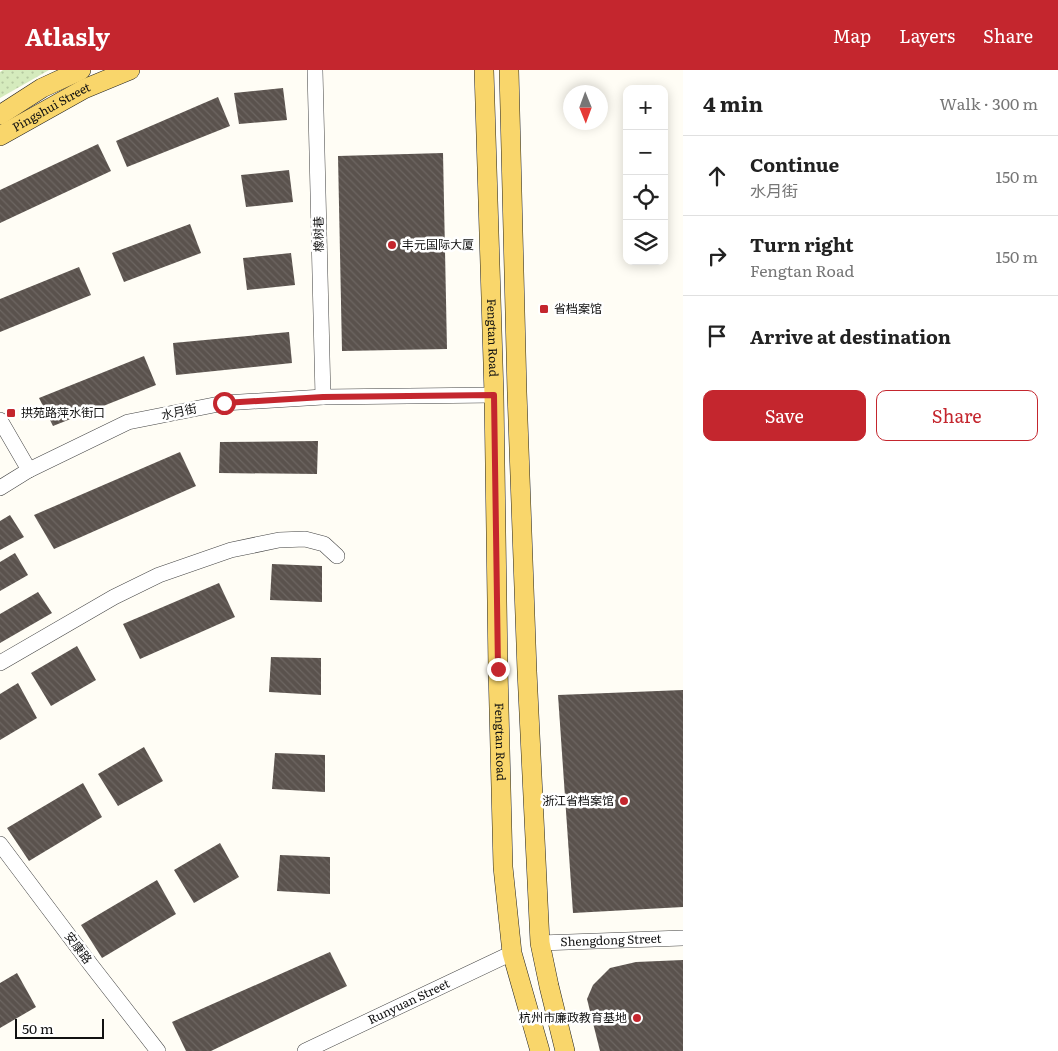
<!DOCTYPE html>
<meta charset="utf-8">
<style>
body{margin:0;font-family:Literata,"Noto Sans SC",serif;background:#f2f2f2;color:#222}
.controls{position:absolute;right:15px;top:15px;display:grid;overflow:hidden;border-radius:10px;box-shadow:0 2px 12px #0003}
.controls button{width:45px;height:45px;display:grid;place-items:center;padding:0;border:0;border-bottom:1px solid #e0e0e0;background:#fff;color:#222;font:25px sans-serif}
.compass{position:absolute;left:563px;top:15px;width:45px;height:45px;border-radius:50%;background:#fff;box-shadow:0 2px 12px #0003;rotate:179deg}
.scale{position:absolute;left:15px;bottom:12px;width:89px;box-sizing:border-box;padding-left:5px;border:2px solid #111;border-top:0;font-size:14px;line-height:18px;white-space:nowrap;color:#111;-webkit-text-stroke:4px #fff;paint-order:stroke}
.stop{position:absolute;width:15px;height:15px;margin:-11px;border:4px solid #c4262e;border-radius:50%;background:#fff}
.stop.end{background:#c4262e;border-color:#fff;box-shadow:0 1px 5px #0008}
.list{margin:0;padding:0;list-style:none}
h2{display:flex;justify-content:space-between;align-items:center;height:65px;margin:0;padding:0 20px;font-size:21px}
h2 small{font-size:16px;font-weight:400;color:#767676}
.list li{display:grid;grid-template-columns:32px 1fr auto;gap:15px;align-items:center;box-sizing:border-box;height:80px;padding:0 20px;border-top:1px solid #e0e0e0}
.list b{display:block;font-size:19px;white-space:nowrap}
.list p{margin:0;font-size:16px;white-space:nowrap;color:#767676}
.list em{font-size:16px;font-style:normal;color:#767676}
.actions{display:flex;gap:10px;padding:15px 20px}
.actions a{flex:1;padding:11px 0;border:1px solid #c4262e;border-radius:10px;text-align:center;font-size:18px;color:#c4262e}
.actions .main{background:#c4262e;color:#fff}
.icon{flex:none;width:28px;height:28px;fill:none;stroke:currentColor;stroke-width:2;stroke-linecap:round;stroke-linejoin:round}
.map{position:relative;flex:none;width:683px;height:981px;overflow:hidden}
header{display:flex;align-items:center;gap:30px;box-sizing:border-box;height:70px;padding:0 25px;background:#c4262e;color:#fff}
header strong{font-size:24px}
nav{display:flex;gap:28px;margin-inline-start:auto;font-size:18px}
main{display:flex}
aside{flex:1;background:#fff}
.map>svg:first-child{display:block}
.grass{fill:url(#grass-dots)}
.building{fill:url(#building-back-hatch)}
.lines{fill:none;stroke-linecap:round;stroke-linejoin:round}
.minor-casing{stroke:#444;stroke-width:16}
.major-casing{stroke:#222;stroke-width:20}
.minor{stroke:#fff;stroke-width:15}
.major{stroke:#f9d66b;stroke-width:19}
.route{stroke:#c4262e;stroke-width:6}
.poi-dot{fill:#c4262e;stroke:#fff;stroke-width:2}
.labels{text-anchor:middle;stroke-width:5;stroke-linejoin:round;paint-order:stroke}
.street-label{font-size:12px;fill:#111;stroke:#fff}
.poi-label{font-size:12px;fill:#111;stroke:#fff;text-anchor:start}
</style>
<header>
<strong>Atlasly</strong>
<nav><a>Map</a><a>Layers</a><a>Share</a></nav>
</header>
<main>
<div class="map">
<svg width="683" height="981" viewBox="0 0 683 981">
<defs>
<pattern id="grass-dots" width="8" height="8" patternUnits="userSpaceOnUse" patternTransform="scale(1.25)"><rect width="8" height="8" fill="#d5ebbd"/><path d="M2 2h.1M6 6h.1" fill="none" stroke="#b6c8a1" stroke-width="1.8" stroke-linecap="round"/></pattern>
<pattern id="building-back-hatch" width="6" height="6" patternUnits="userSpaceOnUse" patternTransform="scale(1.25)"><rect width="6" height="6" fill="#5a524d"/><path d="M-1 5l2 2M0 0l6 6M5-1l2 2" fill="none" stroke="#6d6662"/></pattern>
</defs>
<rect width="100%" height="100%" fill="#fffdf5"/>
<path class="grass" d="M 3,0 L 49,0 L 0,28 L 0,2 Z"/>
<g class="building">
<path d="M 283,18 L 287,50 L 239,54 L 234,23 Z"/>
<path d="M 218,27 L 230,56 L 127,97 L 116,71 Z"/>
<path d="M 98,74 L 111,101 L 0,153 L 0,120 Z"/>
<path d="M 443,83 L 447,279 L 342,281 L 338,86 Z"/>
<path d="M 289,100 L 293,132 L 246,137 L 241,105 Z"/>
<path d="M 190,154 L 201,183 L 124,212 L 112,183 Z"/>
<path d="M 291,183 L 295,215 L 247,220 L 243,188 Z"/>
<path d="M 79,197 L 91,225 L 0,262 L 0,229 Z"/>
<path d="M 289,262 L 292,293 L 176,305 L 173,273 Z"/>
<path d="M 144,286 L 156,315 L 53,356 L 39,328 Z"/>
<path d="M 318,371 L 317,404 L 219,403 L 220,372 Z"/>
<path d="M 180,382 L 196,416 L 54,479 L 34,445 Z"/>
<path d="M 10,445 L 24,467 L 0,480 L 0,451 Z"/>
<path d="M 15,483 L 28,505 L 0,521 L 0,492 Z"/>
<path d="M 272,494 L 322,496 L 322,532 L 270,530 Z"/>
<path d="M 219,513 L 235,547 L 140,589 L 123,554 Z"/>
<path d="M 38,522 L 52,543 L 0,573 L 0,544 Z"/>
<path d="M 77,576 L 96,610 L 51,636 L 31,603 Z"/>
<path d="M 271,587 L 321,588 L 321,625 L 269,622 Z"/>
<path d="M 18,613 L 37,648 L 0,670 L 0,624 Z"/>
<path d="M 683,620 L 683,837 L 573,843 L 558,625 Z"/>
<path d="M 144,677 L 163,711 L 118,736 L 98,704 Z"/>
<path d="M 275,683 L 325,685 L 325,722 L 272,719 Z"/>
<path d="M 83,713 L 102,747 L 29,791 L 7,758 Z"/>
<path d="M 220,773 L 239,807 L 194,833 L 174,800 Z"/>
<path d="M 280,785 L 330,787 L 330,824 L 277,821 Z"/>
<path d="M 157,810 L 176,844 L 102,888 L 81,855 Z"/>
<path d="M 330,882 L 347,916 L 211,981 L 186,981 L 172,952 Z"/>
<path d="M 683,890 L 683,981 L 600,981 L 587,929 L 593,915 L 610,898 L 636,892 Z"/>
<path d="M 17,903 L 36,937 L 0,958 L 0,913 Z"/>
</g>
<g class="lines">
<defs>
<g id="minor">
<path d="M 315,0 L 323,327"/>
<path d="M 0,350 L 29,400"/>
<path d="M 0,418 L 29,400 L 128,352 L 224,333 L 323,327 L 494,325"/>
<path d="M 0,593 L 114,527 L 159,505 L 231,480 L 279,470 L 305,469 L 324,474 L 337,486"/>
<path d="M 0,774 L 91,895 L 158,981"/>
<path id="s1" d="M 540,873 L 683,868"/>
<path id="s2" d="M 305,981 L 512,883"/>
</g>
<g id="major">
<path id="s3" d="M 484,0 L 494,325 L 498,599 L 503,797 L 512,883 L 540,981"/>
<path d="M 509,0 L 517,322 L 527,601 L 540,873 L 549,916 L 565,981"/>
<path d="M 0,45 L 42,18 L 81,0"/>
<path id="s4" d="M 0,66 L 84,19 L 130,0"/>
</g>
</defs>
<use href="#minor" class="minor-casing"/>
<use href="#major" class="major-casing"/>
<use href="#minor" class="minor"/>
<use href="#major" class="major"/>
</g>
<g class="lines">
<path class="route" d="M 224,333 L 323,327 L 494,325 L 498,599"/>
</g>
<g class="poi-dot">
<circle cx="392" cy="175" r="5"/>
<rect x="539" y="234" width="10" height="10" rx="2.5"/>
<rect x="6" y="338" width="10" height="10" rx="2.5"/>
<circle cx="624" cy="731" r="5"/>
<circle cx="637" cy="948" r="5"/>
</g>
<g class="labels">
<g class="street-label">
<text dy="4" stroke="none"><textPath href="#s4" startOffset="59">Pingshui Street</textPath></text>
<text transform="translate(319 164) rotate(-91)" y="4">橡树巷</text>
<text dy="4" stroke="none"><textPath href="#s3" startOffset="268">Fengtan Road</textPath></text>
<text transform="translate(179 342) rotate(-12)" y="4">水月街</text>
<text dy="4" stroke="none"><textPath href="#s3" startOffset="672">Fengtan Road</textPath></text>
<text dy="4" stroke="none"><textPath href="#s1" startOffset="71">Shengdong Street</textPath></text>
<text transform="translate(78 878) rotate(53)" y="4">安康路</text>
<text dy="4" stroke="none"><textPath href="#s2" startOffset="115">Runyuan Street</textPath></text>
</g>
<g class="poi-label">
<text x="402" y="179">丰元国际大厦</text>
<text x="554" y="243">省档案馆</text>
<text x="21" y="347">拱苑路萍水街口</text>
<text x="614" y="735" text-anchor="end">浙江省档案馆</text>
<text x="627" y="952" text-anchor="end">杭州市廉政教育基地</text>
</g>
</g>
</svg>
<div class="controls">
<button>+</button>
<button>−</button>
<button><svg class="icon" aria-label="locate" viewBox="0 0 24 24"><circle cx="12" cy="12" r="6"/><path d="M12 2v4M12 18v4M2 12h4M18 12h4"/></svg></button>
<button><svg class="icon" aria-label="layers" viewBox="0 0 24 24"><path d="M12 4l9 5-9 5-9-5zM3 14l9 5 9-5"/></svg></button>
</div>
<svg class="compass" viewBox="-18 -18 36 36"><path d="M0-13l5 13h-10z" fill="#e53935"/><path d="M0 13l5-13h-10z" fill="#767676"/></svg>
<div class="scale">50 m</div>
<div class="stop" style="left:224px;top:333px"></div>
<div class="stop end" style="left:498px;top:599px"></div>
</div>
<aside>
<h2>4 min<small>Walk · 300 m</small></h2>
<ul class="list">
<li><svg class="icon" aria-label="ahead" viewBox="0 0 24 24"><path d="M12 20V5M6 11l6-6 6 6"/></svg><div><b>Continue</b><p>水月街</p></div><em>150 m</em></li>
<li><svg class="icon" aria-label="right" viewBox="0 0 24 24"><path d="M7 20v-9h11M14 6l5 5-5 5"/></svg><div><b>Turn right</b><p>Fengtan Road</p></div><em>150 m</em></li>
<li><svg class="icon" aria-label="arrive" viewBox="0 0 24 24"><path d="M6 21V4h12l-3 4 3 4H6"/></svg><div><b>Arrive at destination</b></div></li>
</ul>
<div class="actions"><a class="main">Save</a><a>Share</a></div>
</aside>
</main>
